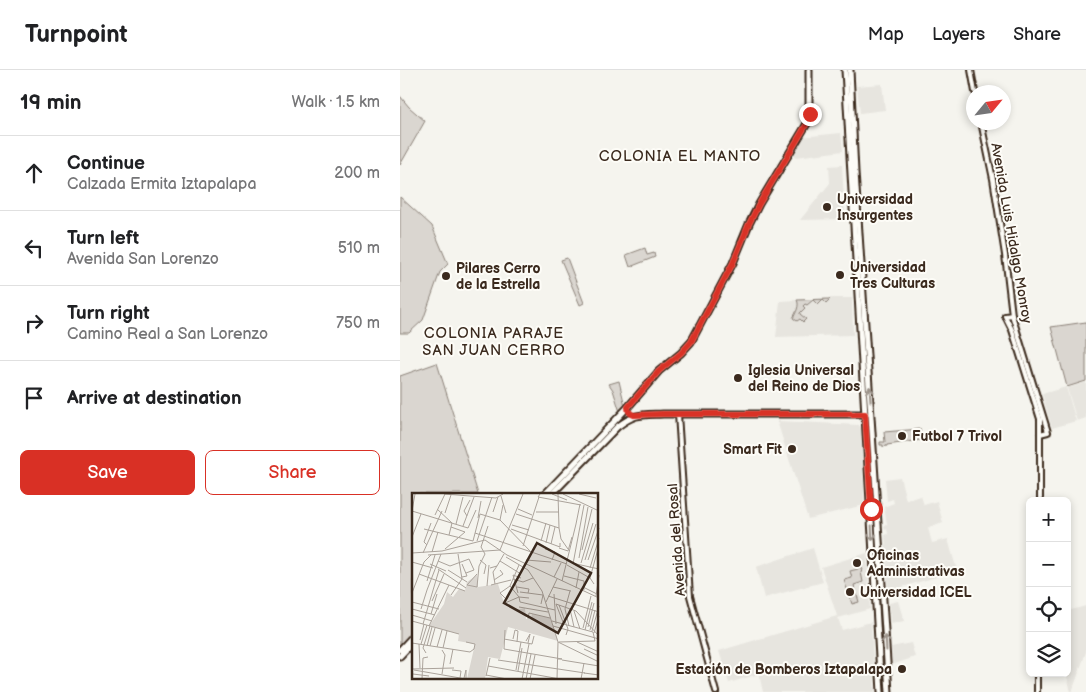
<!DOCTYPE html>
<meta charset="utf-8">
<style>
body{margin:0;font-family:"Balsamiq Sans",sans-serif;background:#f2f2f2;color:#202124}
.controls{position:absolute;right:15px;bottom:15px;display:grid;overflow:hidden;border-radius:8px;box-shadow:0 2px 8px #0003}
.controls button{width:45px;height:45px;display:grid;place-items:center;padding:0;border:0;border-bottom:1px solid #e0e0e0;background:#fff;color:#202124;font:25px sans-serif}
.compass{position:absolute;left:566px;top:15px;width:45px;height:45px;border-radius:50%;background:#fff;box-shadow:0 2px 8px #0003;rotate:61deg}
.stop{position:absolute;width:15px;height:15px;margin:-11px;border:4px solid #d93025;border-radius:50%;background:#fff}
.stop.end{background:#d93025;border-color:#fff;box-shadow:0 1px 5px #0008}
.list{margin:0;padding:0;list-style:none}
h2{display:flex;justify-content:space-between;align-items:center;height:65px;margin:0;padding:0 20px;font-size:21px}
h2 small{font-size:16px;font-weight:400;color:#757577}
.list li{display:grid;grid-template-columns:32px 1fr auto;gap:15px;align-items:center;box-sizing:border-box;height:75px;padding:0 20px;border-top:1px solid #e0e0e0}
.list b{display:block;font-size:19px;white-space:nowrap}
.list p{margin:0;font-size:16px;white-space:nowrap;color:#757577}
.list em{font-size:16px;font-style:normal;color:#757577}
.actions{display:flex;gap:10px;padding:15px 20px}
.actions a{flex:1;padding:11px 0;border:1px solid #d93025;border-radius:8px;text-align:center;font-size:18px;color:#d93025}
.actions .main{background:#d93025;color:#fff}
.icon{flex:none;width:28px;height:28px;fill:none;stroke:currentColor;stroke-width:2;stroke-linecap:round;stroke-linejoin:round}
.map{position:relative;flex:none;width:686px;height:622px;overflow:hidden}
header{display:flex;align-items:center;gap:30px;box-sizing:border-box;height:70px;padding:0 25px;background:#fff;border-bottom:1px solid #e0e0e0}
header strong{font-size:24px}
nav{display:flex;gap:28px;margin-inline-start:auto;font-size:18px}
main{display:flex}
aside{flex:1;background:#fff}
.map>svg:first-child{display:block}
.built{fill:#e7e5df}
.green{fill:#dad6d0;stroke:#8a8077}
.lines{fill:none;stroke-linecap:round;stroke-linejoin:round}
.minor-casing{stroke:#3b2a1e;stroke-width:8}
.major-casing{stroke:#3b2a1e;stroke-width:9}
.minor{stroke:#fdfcf7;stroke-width:4}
.major{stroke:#fdfcf7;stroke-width:5}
.oneway{stroke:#9c938a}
.route{stroke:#d93025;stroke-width:6}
.poi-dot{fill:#3b2a1e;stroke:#fdfcf7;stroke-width:2}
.labels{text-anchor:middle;stroke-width:4;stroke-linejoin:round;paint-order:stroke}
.poi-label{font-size:14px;font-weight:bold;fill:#3b2a1e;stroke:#fdfcf7;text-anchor:start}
.street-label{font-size:14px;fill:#3b2a1e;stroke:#fdfcf7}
.neighbourhood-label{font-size:15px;letter-spacing:1px;fill:#3b2a1e;stroke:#fdfcf7}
.inset-road{fill:none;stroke:#aba39b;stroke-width:1}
.view{fill:#3b2a1e;fill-opacity:0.15;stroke:#3b2a1e;stroke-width:2.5}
.inset-edge{fill:none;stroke:#3b2a1e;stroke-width:2.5}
</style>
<header>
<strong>Turnpoint</strong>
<nav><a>Map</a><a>Layers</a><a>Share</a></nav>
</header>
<main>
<aside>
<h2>19 min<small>Walk · 1.5 km</small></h2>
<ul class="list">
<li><svg class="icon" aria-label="ahead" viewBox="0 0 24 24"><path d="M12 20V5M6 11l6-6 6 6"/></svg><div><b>Continue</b><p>Calzada Ermita Iztapalapa</p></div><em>200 m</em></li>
<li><svg class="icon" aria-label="left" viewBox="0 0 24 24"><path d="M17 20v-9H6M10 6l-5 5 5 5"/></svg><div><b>Turn left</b><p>Avenida San Lorenzo</p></div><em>510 m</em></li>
<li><svg class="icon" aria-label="right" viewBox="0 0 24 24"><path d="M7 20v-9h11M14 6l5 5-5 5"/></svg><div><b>Turn right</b><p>Camino Real a San Lorenzo</p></div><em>750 m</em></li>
<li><svg class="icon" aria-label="arrive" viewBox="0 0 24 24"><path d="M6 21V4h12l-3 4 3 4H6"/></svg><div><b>Arrive at destination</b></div></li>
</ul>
<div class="actions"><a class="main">Save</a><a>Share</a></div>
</aside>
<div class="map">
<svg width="686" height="622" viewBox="0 0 686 622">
<rect width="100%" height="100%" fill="#f5f4ee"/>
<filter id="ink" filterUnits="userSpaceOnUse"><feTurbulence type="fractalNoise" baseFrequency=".02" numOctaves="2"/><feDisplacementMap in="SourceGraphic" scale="10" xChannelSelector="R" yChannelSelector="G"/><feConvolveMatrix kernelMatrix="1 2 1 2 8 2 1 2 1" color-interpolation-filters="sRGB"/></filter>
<g filter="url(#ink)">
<g class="built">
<path d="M 482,14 L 485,40 L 460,43 L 457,16 Z"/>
<path d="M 441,63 L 443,81 L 396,87 L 392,84 L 401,67 Z"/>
<path d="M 442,95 L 445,149 L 400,150 L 430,113 L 429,96 Z"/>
<path d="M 434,228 L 452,228 L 453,265 L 376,267 L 380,231 Z"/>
<path d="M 686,312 L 686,348 L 677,351 L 667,318 Z"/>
<path d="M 666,317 L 676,351 L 652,358 L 642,324 Z"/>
<path d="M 377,351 L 459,355 L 462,360 L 464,417 L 464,435 L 408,449 Z"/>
<path d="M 500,407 L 506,430 L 521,426 L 524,435 L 537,431 L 543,453 L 528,458 L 532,473 L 548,469 L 557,501 L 488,521 L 485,465 L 488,464 L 487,459 L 485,460 L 484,456 L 487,454 L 484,437 L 494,433 L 493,429 L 487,431 L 485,409 Z"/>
<path d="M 413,478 L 423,512 L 364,528 L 356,497 Z"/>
<path d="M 467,483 L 470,539 L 438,548 L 442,560 L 471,552 L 475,622 L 363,622 L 359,604 L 329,613 L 319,581 L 437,546 L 421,497 Z"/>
<path d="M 498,531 L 504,551 L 491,554 L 489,533 Z"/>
<path d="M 686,536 L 686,582 L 672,622 L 671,622 L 666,603 L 667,603 L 667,541 Z"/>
<path d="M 511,573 L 515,587 L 492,595 L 491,577 Z"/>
</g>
<g class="green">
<path d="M 0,26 L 9,37 L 25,51 L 0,95 Z"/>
<path d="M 0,127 L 32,156 L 48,194 L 40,202 L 23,250 L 9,263 L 0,263 Z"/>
<path d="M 245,178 L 247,185 L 254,183 L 255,187 L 230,197 L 226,185 Z"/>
<path d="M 167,188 L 184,233 L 180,235 L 161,190 Z"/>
<path d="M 430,229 L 426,233 L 423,230 L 418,235 L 413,230 L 407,235 L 405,234 L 403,236 L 405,238 L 400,243 L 400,244 L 406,249 L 403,252 L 400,249 L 397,251 L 393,248 C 396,243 400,235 397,230 Z"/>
<path d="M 686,252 L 686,311 L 667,317 L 651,257 Z"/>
<path d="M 37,293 L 78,424 L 14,424 L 14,560 L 0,575 L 0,306 Z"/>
<path d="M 219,311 L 225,336 L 220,342 L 213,320 L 209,314 Z"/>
<path d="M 520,359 L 521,370 L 487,375 L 487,376 L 483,377 L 483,375 L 480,375 L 480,372 L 485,372 L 484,362 Z"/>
<path d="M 462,498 L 463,500 L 461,502 L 463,512 L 454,515 L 459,532 L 452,534 L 444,510 L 452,508 L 450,501 Z"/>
</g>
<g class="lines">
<defs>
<g id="minor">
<path d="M 571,0 L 575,22"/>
<path d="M 581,52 L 593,109 L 605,185 L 612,245 L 648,362 L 640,364"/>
<path d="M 612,245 L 605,246 L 612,260 L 640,349 L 640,431"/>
<path d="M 278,344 L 290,526 L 316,622"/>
<path d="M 637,622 L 637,603"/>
</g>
<g id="major">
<path d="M 445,0 L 481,622"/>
<path d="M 450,0 L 455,102 L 489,622"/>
<path d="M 145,424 L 228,337 L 259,301 L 281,283 L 291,272 L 333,193 L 349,154 L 359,134 L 408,52 L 409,44 L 409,0"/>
<path d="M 152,424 L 217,357 C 235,343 241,345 263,344 L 466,344"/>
<path d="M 0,580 L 14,565"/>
<path d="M 0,586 L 14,571"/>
</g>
</defs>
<use href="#minor" class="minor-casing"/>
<use href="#major" class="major-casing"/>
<use href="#minor" class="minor"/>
<use href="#major" class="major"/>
</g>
<defs><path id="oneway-shaft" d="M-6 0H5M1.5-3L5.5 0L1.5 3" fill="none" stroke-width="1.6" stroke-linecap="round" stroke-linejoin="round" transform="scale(1.25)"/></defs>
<g class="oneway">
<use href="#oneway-shaft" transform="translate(470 324) rotate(-94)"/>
<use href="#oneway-shaft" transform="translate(472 463) rotate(87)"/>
<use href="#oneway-shaft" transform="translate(486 573) rotate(-93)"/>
</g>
</g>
<g class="lines" filter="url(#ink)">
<path class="route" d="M 410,44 L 408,52 L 359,134 L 349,154 L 333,193 L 291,272 L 281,283 L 259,301 L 228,337 C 228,341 230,344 234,345 L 263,344 L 465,344 L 471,439"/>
</g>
<g class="poi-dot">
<circle cx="427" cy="137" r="5"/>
<circle cx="440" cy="205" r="5"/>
<circle cx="46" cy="206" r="5"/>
<circle cx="338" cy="308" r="5"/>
<circle cx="502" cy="366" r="5"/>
<circle cx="392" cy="379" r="5"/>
<circle cx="457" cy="493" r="5"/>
<circle cx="450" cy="522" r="5"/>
<circle cx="502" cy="599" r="5"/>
</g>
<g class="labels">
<g class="poi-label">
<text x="437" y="134">Universidad<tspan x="437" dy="16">Insurgentes</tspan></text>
<text x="450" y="202">Universidad<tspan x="450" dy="16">Tres Culturas</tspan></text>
<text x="56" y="203">Pilares Cerro<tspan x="56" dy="16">de la Estrella</tspan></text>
<text x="348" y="305">Iglesia Universal<tspan x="348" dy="16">del Reino de Dios</tspan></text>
<text x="512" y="371">Futbol 7 Trivol</text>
<text x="382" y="384" text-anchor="end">Smart Fit</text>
<text x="467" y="490">Oficinas<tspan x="467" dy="16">Administrativas</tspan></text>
<text x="460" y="527">Universidad ICEL</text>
<text x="492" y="604" text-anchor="end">Estación de Bomberos Iztapalapa</text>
</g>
<g class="street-label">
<text transform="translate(612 163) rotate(80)" y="5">Avenida Luis Hidalgo Monroy</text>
<text transform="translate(276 470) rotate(-94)" y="5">Avenida del Rosal</text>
</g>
<g class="neighbourhood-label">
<text x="280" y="91">COLONIA EL MANTO</text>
<text x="94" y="268">COLONIA PARAJE<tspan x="94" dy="17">SAN JUAN CERRO</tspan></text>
</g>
</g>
<g transform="translate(12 423)">
<rect width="186" height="186" fill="#f5f4ee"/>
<path d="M 65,82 L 66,94 L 86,91 L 91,107 L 102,117 L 113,115 L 114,126 L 119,126 L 120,121 L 138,125 L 146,148 L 96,134 L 88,166 L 76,164 L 73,186 L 55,186 L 63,151 L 46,148 L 47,141 L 17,133 L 32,111 L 35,99 L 41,104 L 47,96 L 53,98 L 55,89 Z" fill="#dad6d0"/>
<path class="inset-road" d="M 32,1 L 84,5 L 91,1M 128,1 L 126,4 L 169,12M 140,1 L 155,7M 151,1 L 187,18M 167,1 L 184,5M 89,3 L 94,20M 25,16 L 40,30 L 37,42M 106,16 L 120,22M 0,18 L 56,35 L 64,17M 0,18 L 3,1M 81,19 L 86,4M 124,19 L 147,19M 33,20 L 39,2M 68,21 L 88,27 L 119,59M 104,21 L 147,35 L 146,1M 23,22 L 33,1M 55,23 L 52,18 L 58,7M 66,25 L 69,8M 88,27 L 91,12M 44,31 L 51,4M 164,31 L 168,11M 100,32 L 117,37M 51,33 L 62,4M 147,35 L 149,46 L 156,56M 12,36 L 61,48M 99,36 L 148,54 L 148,50M 63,40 L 155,71M 0,44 L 9,21M 61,48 L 68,21M 65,48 L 80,4M 129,48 L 134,30M 134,50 L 138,32M 139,51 L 143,34M 15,52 L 12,49 L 19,30M 111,53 L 127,4M 147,55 L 156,58 L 160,44M 33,56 L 53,39 L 39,34M 133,56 L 143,59 L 140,67M 170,57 L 180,16M 20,59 L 26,39M 0,60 L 30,58 L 73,47 L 95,62 L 187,105M 11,60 L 30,18M 16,62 L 88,57 L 111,1M 94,64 L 116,77 L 130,98 L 146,149 L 145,186M 167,65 L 176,14M 68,67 L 74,72 L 72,81M 114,67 L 139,69M 173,67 L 184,31M 176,67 L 187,35M 26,68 L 38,73 L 57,66M 88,68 L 109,81M 0,69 L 21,75M 160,70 L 187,76M 169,70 L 181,30M 18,71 L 34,78M 161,71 L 172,12M 155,72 L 178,85M 78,75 L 85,73 L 92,61M 178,75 L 187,45M 26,76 L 54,95M 36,77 L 55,89M 54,80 L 62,77 L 57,66M 7,81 L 53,98M 65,81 L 55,92 L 65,94 L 67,73 L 73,61 L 69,54 L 76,33M 152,83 L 172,88 L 172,97M 50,84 L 55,83 L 50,71M 142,84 L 149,70M 101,86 L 111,89 L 121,85M 82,87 L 91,81 L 88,77M 15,88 L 23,62M 150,88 L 164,31M 83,91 L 81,79 L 85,73M 182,91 L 178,85 L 186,56M 79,92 L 99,87M 75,93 L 77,72M 98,93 L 107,104 L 117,105M 105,94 L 117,96 L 116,100M 141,94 L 159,98M 171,94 L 187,102M 164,95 L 167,79M 15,97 L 29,61M 108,99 L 131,102 L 129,111M 0,100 L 12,69 L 19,62M 106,100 L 101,82 L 109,85M 142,101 L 144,131M 39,102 L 50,86 L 46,61M 136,103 L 187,119M 184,103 L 187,82M 107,104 L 108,109 L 143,117M 93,105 L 88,100 L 98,93 L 107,72M 20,108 L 32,81M 0,109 L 27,116M 134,109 L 145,86M 93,110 L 107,104M 144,111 L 164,118 L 187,143M 144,111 L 151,129M 147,112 L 156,136 L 154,142M 107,114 L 136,119M 0,116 L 23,122M 9,116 L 15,97M 158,116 L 162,134M 162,118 L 168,136M 19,121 L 25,101M 0,122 L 20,128M 116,126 L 117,120 L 138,125M 0,128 L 47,141M 140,128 L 181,139 L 183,148M 11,131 L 27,77M 17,133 L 37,92M 141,133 L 187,146M 157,133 L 153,116 L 158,98M 176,134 L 182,110M 171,135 L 179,103M 93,137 L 92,156 L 150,166 L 145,166M 173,137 L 180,109M 178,137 L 183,117M 180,138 L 187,113M 182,140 L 187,123M 92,146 L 120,151 L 122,143M 101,146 L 103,137 L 106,138 L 105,149M 8,147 L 12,131M 114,148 L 118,141 L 116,150M 146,149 L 187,169M 147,149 L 183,148M 165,149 L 187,159M 0,150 L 58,159 L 62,156 L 63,151 L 54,149M 7,151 L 8,175M 9,151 L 15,132M 15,153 L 20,134M 18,153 L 23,135M 25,154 L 30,137M 31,155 L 35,138M 172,156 L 187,163M 14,160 L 11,155 L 18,133M 86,167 L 173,180M 150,167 L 187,173M 38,171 L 41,156M 76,173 L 148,186M 0,176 L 42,175M 2,177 L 54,186M 40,177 L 49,178 L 48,185M 104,177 L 109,149M 106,178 L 110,155M 172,180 L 187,182M 1,181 L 17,183M 30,181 L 33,162 L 30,157M 74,182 L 95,186M 74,183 L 78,165M 52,185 L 54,177 L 54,186M 10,186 L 11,165 L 16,164M 110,186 L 117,151M 114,186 L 119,161M 118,186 L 123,162M 169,186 L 172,170"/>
<path class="view" d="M 125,50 L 179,80 L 146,140 L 92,110 Z"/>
<rect width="186" height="186" class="inset-edge"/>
</g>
</svg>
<div class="controls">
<button>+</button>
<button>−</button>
<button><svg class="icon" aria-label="locate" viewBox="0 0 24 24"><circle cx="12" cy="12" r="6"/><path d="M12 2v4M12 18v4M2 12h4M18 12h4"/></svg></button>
<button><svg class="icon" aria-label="layers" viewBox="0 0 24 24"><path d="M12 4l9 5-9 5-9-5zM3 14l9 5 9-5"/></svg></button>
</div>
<svg class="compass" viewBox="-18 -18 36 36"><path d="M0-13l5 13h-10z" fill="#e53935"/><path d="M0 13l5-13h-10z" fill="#757577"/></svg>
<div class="stop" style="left:471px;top:439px"></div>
<div class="stop end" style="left:410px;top:44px"></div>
</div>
</main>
